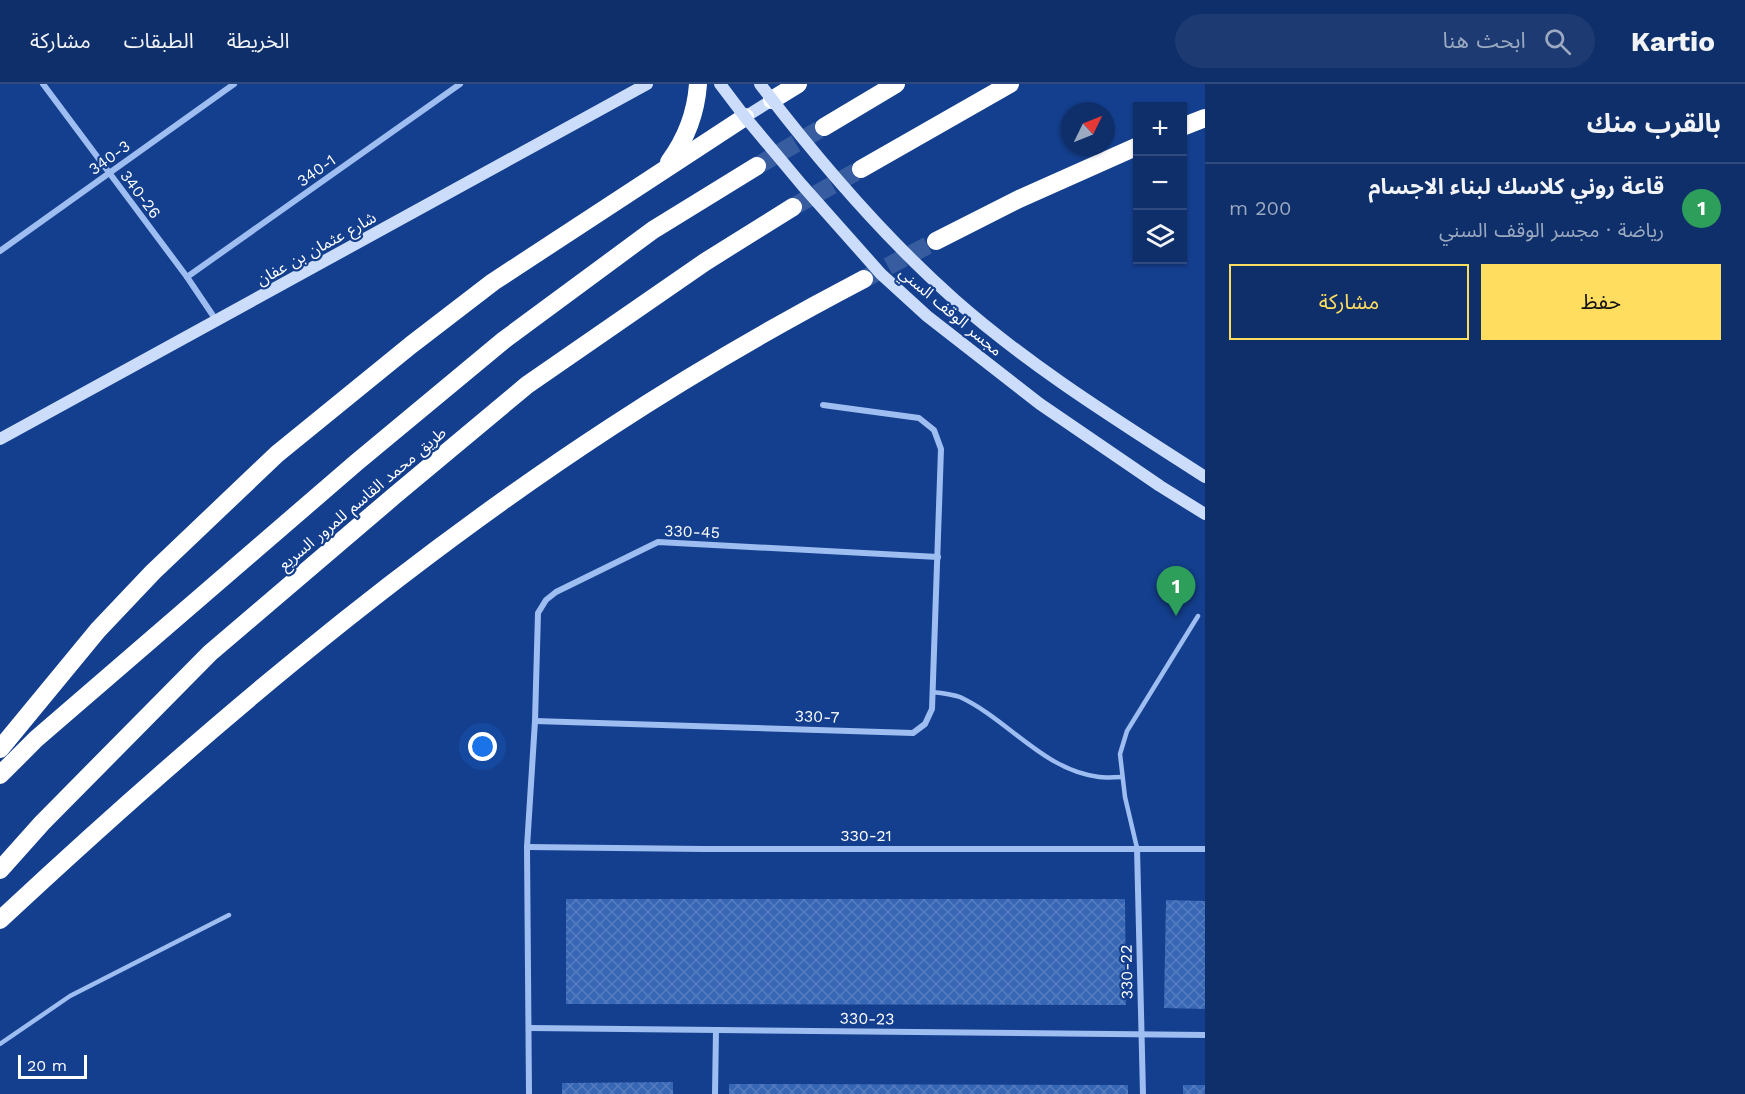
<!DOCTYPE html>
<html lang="ar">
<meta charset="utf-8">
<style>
body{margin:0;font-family:"Work Sans","Noto Sans Arabic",sans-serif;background:#1d3b72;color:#f1f3f6;direction:rtl}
.controls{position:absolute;right:18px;top:18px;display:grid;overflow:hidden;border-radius:0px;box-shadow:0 2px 4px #0004}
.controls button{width:54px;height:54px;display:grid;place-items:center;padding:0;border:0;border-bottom:2px solid #2f4a7e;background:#0f2f6a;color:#f1f3f6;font:30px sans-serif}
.compass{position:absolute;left:1061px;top:18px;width:54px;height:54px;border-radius:50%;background:#0f2f6a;box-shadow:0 2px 4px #0004;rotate:47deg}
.scale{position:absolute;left:18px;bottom:15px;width:69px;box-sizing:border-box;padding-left:6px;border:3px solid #fff;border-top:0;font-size:16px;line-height:21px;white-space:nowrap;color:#fff;-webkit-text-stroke:4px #143f8e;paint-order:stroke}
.you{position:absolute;left:483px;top:663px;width:21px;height:21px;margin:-15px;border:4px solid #fff;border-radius:50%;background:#1a73e8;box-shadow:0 0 0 9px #1a73e833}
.badge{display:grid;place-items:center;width:39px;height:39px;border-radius:50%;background:#ffdd5e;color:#fff;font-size:20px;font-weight:700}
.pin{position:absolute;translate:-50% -50px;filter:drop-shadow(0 2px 3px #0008)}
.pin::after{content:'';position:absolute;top:32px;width:21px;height:18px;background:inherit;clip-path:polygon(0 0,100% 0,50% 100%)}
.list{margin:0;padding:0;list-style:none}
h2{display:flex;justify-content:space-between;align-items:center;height:78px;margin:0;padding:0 24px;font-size:26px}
h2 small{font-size:20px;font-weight:400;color:#9ba9c1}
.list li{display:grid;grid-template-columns:39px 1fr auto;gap:18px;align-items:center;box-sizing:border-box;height:84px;padding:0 24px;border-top:2px solid #2f4a7e}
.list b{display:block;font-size:22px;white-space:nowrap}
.list p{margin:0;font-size:20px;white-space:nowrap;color:#9ba9c1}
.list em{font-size:20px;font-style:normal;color:#9ba9c1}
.actions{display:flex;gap:12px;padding:18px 24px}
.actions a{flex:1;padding:14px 0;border:2px solid #ffdd5e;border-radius:0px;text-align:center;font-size:21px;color:#ffdd5e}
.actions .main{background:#ffdd5e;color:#111}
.icon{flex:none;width:33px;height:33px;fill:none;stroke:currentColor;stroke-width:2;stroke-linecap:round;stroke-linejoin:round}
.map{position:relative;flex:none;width:1205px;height:1010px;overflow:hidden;direction:ltr}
header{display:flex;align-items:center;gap:36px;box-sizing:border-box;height:84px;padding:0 30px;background:#0f2f6a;border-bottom:2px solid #2f4a7e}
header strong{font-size:28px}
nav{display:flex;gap:33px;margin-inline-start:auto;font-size:21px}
.search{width:420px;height:54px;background:#1d3b72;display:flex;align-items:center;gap:15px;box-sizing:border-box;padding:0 21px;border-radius:33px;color:#9ba9c1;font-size:22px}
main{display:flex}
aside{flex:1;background:#0f2f6a}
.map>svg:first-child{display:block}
.building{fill:url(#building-cross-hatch)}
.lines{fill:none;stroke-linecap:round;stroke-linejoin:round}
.highway-tunnel{stroke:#375c9f;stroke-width:18;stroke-dasharray:18 9;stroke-linecap:butt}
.lane{stroke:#9ebdf1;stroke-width:4.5}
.street{stroke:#9ebdf1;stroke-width:6}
.secondary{stroke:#ccddfb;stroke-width:12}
.highway{stroke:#fff;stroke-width:18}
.secondary-bridge{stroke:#ccddfb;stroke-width:12}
.labels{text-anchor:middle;stroke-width:4.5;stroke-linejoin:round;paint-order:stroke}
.street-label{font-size:16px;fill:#fff;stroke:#143f8e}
</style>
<header>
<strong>Kartio</strong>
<div class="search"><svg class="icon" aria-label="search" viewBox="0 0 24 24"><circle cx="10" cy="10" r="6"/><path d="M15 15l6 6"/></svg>ابحث هنا</div>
<nav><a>الخريطة</a><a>الطبقات</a><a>مشاركة</a></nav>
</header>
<main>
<aside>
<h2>بالقرب منك<small></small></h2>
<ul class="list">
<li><span class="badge" style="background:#2e9e5b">1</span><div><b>قاعة روني كلاسك لبناء الاجسام</b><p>رياضة · مجسر الوقف السني</p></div><em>200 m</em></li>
</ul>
<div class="actions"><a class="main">حفظ</a><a>مشاركة</a></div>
</aside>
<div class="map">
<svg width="1205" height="1010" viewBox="0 0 1205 1010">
<defs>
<pattern id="building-cross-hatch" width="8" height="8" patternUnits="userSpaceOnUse" patternTransform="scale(1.5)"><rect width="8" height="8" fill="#3766b5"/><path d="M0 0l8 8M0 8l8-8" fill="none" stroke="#557dc0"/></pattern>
</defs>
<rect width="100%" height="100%" fill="#143f8e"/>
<g class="building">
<path d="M 566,815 L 1125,815 L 1126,921 L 566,920 Z"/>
<path d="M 1166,816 L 1205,817 L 1205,925 L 1164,924 Z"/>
<path d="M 673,998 L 673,1010 L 562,1010 L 562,999 Z"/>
<path d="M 729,1000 L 1128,1001 L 1128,1010 L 729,1010 Z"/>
<rect x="1183" y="1001" width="22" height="9"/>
</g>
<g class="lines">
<g class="highway-tunnel">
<path d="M 757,82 L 824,43"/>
<path d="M 793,123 L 861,85"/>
<path d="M 864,195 L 936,157"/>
</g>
<g class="lane">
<path d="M 933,608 C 942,609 952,610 960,613 C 1009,636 1043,686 1099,693 C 1106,694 1114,693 1122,693"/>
<path d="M 1137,764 L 1125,713 L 1120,670 L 1127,647 L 1198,532"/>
<path d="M 0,960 L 70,912 L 229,831"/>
</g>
<g class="street">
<path d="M 43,0 L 187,193 L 216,236"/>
<path d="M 0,167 L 234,0"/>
<path d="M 187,193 L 460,0"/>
<path d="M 535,637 L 913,649 L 925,640 L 932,625 L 941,365 L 934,346 L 919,334 L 823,321"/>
<path d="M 527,763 L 703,765 L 1205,765"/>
<path d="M 1137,764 L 1143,1010"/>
<path d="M 530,944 L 1205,951"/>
<path d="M 529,1010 L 527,763 L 535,637 L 538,529 L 546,516 L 556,508 L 658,458 L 938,473"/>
<path d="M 715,1010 L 716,946"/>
</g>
<g class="secondary">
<path d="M 745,33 L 772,16"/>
<path d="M 0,355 L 647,0"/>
</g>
<g class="highway">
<path d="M 772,16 L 798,0"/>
<path d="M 824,43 L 896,0"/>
<path d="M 1182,43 L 1205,34"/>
<path d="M 669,78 C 686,55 696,29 698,0"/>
<path d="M 861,85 L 1010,0"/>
<path d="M 936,157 L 1019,115 L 1138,62"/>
<path d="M 0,665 L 98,546 L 153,488 L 277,370 L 411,261 L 493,198 L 745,33"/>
<path d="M 0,691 L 36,655 L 357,378 L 504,256 L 653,146 L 757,82"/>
<path d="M 0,786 L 42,739 L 210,569 L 394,412 L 527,301 L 705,178 L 793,123"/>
<path d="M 0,836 C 191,658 392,486 611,343 C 693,289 778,240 864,195"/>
</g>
<g class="secondary-bridge">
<path d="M 720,0 L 745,33 L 802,101 L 881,190 L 927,232 L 1040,320 L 1160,402 L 1205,430"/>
<path d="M 760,0 C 818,76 884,153 955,216 C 1032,284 1120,338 1205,393"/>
</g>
</g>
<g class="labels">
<g class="street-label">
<text transform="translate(109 73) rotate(-36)" y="6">340-3</text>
<text transform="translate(316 86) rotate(-35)" y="6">340-1</text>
<text transform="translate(141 110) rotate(53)" y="6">340-26</text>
<text transform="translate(316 164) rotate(-29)" y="6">شارع عثمان بن عفان</text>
<text transform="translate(951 227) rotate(40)" y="6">مجسر الوقف السني</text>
<text transform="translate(362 414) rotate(-40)" y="6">طريق محمد القاسم للمرور السريع</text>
<text transform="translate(692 447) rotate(2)" y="6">330-45</text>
<text transform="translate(817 632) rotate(2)" y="6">330-7</text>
<text x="866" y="757">330-21</text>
<text transform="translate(1126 888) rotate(-91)" y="6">330-22</text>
<text transform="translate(867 934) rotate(1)" y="6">330-23</text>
</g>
</g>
</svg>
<div class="controls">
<button>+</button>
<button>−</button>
<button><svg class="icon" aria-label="layers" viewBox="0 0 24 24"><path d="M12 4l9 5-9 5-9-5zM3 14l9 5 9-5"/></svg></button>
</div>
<svg class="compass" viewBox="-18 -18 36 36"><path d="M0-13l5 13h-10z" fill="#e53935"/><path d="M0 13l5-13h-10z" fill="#9ba9c1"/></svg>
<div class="scale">20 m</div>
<div class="you"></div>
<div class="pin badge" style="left:1176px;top:532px;background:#2e9e5b">1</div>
</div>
</main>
